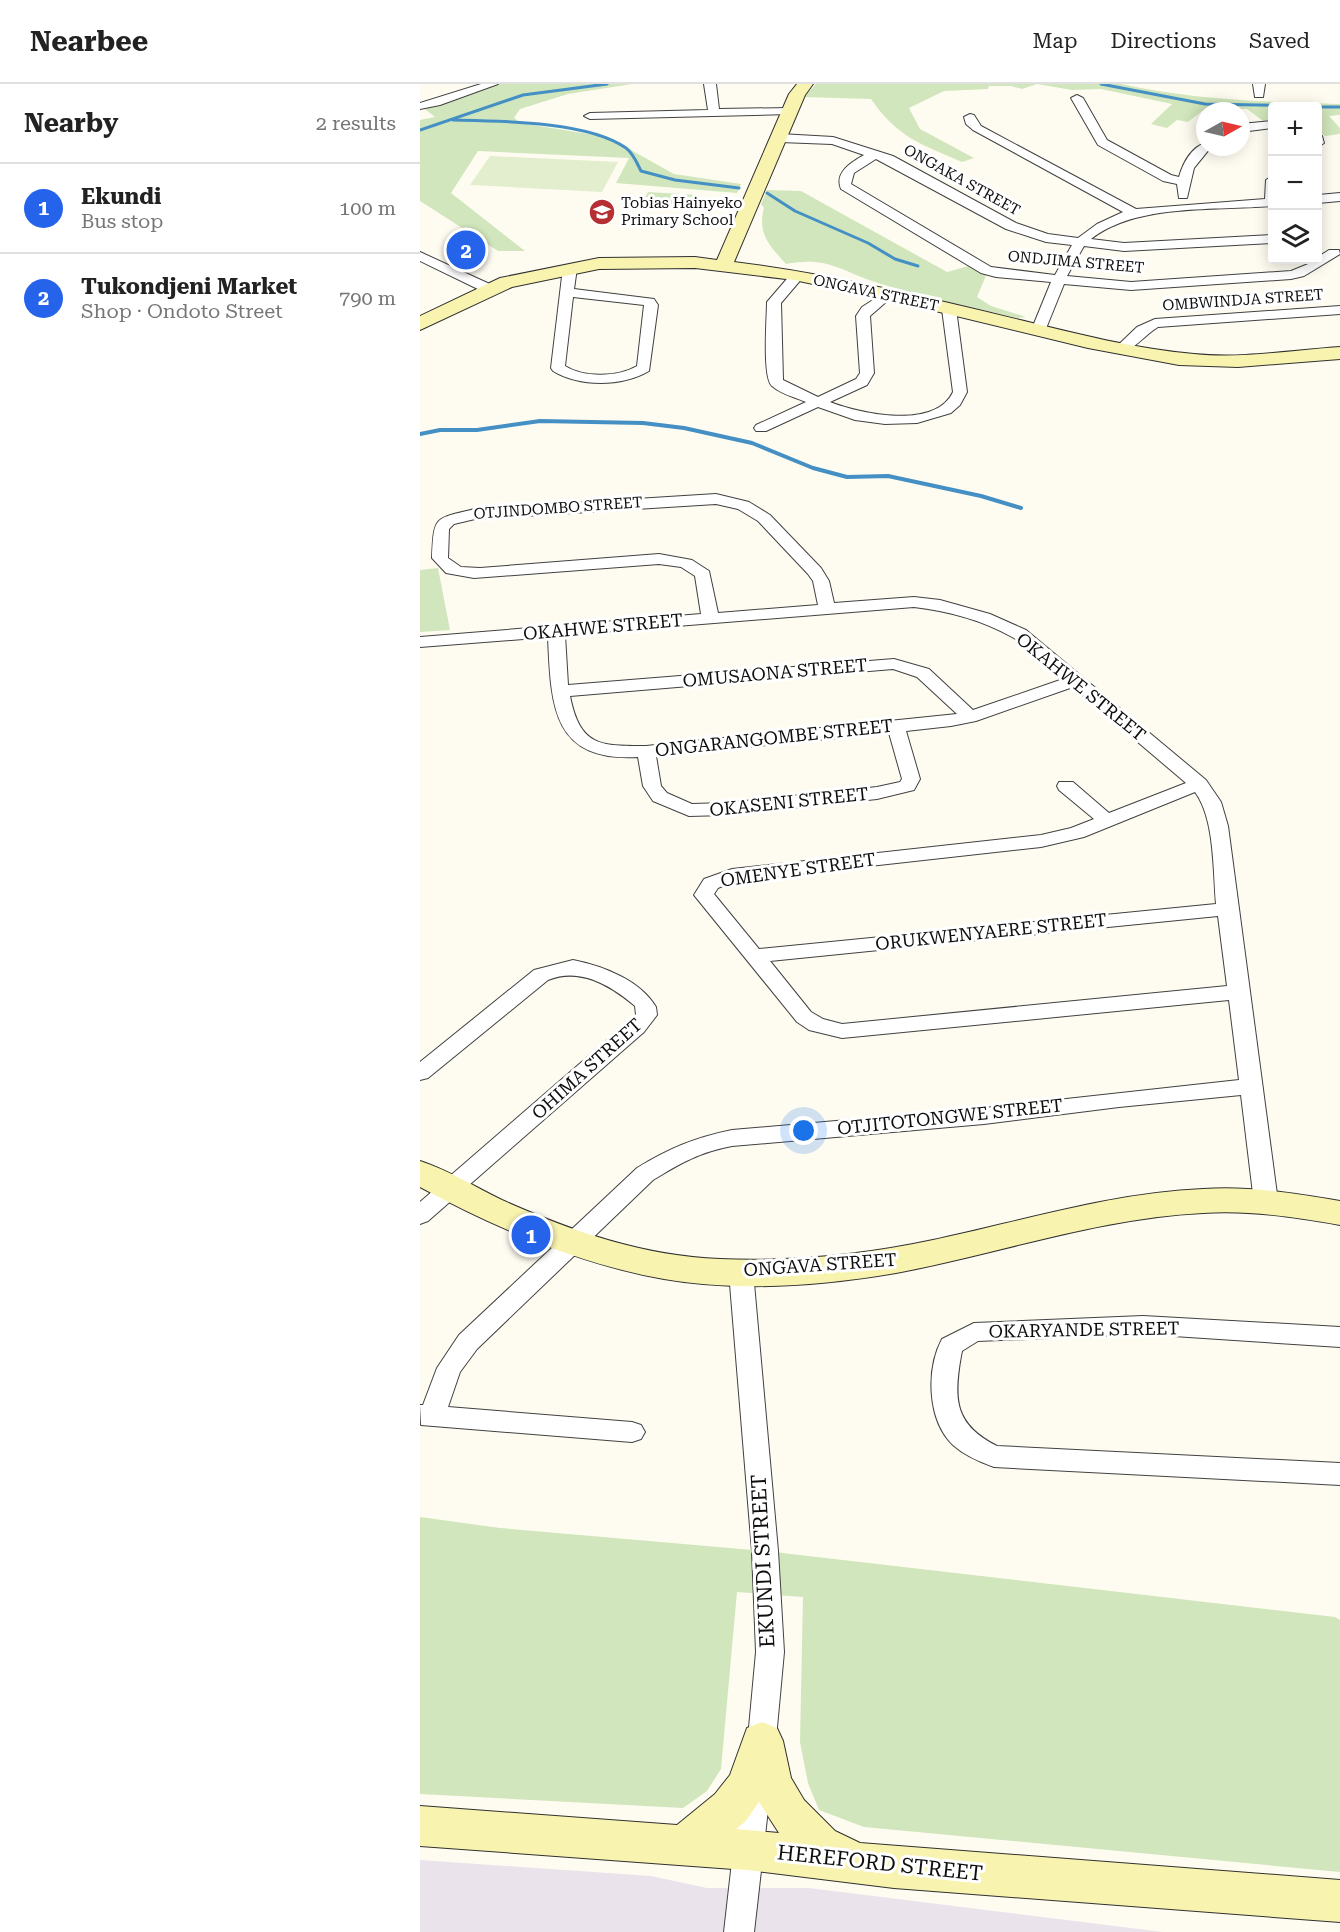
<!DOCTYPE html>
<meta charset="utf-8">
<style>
body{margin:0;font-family:"Roboto Serif",serif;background:#f6f6f6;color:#222}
.controls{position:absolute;right:18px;top:18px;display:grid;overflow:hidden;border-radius:6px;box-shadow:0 3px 15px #0003}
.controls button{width:54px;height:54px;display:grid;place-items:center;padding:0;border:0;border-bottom:2px solid #e0e0e0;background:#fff;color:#222;font:30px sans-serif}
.compass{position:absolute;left:776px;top:18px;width:54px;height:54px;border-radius:50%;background:#fff;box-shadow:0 3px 15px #0003;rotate:82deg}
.you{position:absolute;left:384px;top:1047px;width:21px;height:21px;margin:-15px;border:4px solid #fff;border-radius:50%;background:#1a73e8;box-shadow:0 0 0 9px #1a73e833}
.badge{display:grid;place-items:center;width:39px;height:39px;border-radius:50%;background:#2563eb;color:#fff;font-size:20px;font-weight:700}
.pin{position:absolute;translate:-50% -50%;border:3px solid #fff;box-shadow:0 2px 6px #0006}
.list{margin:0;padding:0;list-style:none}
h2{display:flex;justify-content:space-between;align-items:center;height:78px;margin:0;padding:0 24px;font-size:26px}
h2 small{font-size:20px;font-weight:400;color:#767676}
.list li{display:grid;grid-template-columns:39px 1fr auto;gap:18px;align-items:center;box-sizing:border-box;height:90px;padding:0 24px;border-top:2px solid #e0e0e0}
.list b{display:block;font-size:22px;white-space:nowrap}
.list p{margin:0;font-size:20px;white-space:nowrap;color:#767676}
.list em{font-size:20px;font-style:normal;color:#767676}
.icon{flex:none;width:33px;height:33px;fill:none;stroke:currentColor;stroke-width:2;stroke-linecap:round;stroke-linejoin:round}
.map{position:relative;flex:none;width:920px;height:1848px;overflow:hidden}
header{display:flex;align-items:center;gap:36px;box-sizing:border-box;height:84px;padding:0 30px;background:#fff;border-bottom:2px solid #e0e0e0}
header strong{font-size:28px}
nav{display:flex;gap:33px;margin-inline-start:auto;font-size:21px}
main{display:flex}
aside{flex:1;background:#fff}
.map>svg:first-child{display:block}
.industrial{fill:#ebe3ec}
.green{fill:#d1e6bc}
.pitch{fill:#e2eecd}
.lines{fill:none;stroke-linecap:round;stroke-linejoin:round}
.stream-far1{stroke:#448fc4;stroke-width:3}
.stream{stroke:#448fc4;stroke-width:4}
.street-casing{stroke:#414141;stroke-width:2}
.secondary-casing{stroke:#303030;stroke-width:2}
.street{fill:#fff;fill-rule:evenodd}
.secondary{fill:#f9f3b0;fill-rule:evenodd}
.labels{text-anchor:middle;stroke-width:6;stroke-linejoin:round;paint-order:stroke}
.far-street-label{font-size:15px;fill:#0e0e0e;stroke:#fff}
.far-poi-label{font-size:15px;fill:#0e0e0e;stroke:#fff;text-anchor:start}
.street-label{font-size:18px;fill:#0e0e0e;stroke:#fff}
.near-street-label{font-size:21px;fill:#0e0e0e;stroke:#fff}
</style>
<header>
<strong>Nearbee</strong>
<nav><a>Map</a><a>Directions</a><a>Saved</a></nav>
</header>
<main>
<aside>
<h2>Nearby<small>2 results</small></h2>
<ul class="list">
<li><span class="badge">1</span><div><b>Ekundi</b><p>Bus stop</p></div><em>100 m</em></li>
<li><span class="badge">2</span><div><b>Tukondjeni Market</b><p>Shop · Ondoto Street</p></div><em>790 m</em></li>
</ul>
</aside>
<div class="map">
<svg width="920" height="1848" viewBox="0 0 920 1848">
<rect width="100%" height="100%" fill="#fefcf0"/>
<path class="industrial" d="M 0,1776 L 231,1792 L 287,1804 L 389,1804 L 743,1848 L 0,1848 Z"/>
<g class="green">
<path d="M 72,0 L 212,0 L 148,10 L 100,25 L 94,34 L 101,39 L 181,52 L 195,57 L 254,90 L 321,100 L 317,109 L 196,99 L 209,74 L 58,67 L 31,109 L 105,167 L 78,167 L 0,117 L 0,36 L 15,33 L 1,22 Z"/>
<path d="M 396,0 L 701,0 C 773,16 847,18 920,20 L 920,31 L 909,32 L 920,44 L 920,50 L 905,52 L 898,47 L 898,22 L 852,22 L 852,36 L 843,37 L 827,25 L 786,24 L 768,38 L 757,36 L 747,44 L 731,40 L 752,20 L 681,5 L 652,6 L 617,0 L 602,5 L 591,2 L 569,2 L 568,5 L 524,7 L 489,24 L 500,45 L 554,74 L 542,78 C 501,60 478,54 451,15 L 384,13 Z"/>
<path d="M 347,106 L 381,107 L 527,188 L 552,181 L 567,189 L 557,213 L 571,222 L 606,233 L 595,234 C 549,222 500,213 455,198 C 420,186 406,172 366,180 C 350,162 337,150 344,124 L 341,120 Z"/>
<path d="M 228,108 L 278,111 L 274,121 L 223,118 Z"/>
<path d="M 18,484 L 30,546 L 0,548 L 0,486 Z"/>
<path d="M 0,1433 L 80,1444 L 345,1467 L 915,1533 L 920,1536 L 920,1788 L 444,1743 L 399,1726 L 388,1699 L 380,1658 L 383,1513 L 317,1508 L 301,1685 L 287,1707 L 263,1724 L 0,1710 Z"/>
</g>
<path class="pitch" d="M 70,72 L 198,78 L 182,108 L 50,101 Z"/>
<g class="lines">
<g class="stream-far1">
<path d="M 681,0 L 785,20 L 888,22"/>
<path d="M 898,23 L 920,23"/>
<path d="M 33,36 C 79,37 168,37 206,64 C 213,69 217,79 221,87 L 255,96 L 319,104"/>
<path d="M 0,46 L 103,11 L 187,0"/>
<path d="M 347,109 L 375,127 L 448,159 L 475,175 L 498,182"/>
</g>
<path class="stream" d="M 0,350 L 20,346 L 57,346 L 120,337 L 223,339 L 264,344 L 332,359 L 393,384 L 427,393 L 468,392 L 561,412 L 601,424"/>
<defs>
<g id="street">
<path d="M 61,0 L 78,0 L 20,21 L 0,25 L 0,19 Z"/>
<path d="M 284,0 L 296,0 L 299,25 L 370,24 L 376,27 L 370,30 L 170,35 L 164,32 L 170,29 L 288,26 Z"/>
<path d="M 833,0 L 845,0 L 843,13 L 835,13 Z"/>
<path d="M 657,11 L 663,14 L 687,56 L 751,91 L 759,93 C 763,79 771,64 785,59 L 785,63 L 791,63 L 774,84 L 767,114 L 759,114 L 757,100 L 743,97 L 678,61 L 651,14 Z"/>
<path d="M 550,30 L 554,31 L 561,42 L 716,125 L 845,115 L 846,96 L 852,92 L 852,122 C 796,127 717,119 671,155 L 704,159 L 852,151 L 852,159 L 704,167 L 664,162 L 647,192 L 711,198 L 871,187 L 898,176 L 898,173 L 909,166 L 919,166 L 920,170 L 884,192 L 871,195 L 711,206 L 644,200 L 625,247 L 618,251 L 611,247 L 631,198 L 576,193 L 561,189 L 421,105 C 414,88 432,78 444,71 L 412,60 L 360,58 L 354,54 L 360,50 L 413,53 L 473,72 L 596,139 L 628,150 L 658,154 L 677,140 L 703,128 L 553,46 L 546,40 L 544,33 ZM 456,75 L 586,145 L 626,158 L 652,161 L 635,191 L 571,183 L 431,100 L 434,89 Z"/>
<path d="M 852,37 L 852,44 L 821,48 L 821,40 Z"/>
<path d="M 898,51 L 902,52 L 904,59 L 898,63 Z"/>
<path d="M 920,109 L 920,117 L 898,119 L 898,111 Z"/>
<path d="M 0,168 L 74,202 L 76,205 L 74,208 L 64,208 L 0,177 Z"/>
<path d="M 150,180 L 157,184 L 154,205 L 234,215 L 238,221 L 229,287 C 202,303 159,303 133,287 L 131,284 L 143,184 ZM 153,213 L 224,221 L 217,282 C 198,293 164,294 145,282 Z"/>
<path d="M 377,188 L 384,192 L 361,219 L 363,296 L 398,313 L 436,295 L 440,289 L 436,232 L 442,223 L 467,207 L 474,211 L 450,232 L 454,289 L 447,301 L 410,318 C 441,330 515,346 533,308 L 522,225 L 529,221 L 536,225 L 547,308 L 540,321 L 531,329 L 497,339 L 465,340 L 435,336 L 398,323 L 346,347 L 336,347 L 334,344 L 336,341 L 386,318 C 374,313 361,310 352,302 C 342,293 347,233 347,218 L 372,189 Z"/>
<path d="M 920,222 L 920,230 L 738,243 C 726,250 714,266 701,269 L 694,265 L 717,243 L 735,235 Z"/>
<path d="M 296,410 L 329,418 L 350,431 L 401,484 L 409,497 L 414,519 L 494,513 L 520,516 L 570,530 L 606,546 L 786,696 L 801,718 L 808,742 L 858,1118 L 854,1124 L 846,1126 L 838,1124 L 834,1118 L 821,1011 L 699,1023 L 564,1040 L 312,1062 C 280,1068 261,1079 233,1096 L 57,1265 L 40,1288 L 28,1323 L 212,1338 L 221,1341 L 225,1348 L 221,1355 L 212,1358 L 1,1341 L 0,1321 L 3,1321 L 17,1284 L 39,1251 L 217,1084 C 250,1064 274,1054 312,1046 L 564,1024 L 819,996 L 809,916 L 422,954 L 389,946 L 377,938 L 274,811 L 284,795 L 312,785 L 621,751 L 651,744 L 674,735 L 639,706 L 637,702 L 639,698 L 653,698 L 689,729 L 766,699 L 653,603 L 556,637 L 531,642 L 486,647 L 500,695 L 494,706 L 457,715 L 306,731 L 269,732 L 233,717 L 223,702 L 218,673 C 132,678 131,622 128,553 L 0,563 L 0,553 L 281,530 L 275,492 L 261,483 L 239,480 L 54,494 L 26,489 L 12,474 C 14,431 14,435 55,425 ZM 296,420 L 318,425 L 338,437 L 388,490 L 393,497 L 398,521 L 298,529 L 289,487 L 272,476 L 239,470 L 60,484 L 41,483 L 28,474 L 29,445 L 34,440 L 55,435 ZM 494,523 C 528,527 562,536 592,553 C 610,563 627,581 643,595 L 553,626 L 509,585 L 474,575 L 148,601 L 145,551 ZM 473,585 L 497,593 L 537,630 L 226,662 C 181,662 160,663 150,612 ZM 469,649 L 482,695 L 480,698 L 457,703 L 306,719 L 272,720 L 247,709 L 241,702 L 236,672 ZM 775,708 C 795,735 793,787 796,820 L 339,865 L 294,810 L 298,804 L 314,797 L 621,763 L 664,753 ZM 798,832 L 807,902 L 422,940 L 403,935 L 391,928 L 350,877 Z"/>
<path d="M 153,876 C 183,882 220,896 236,923 L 237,931 L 224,948 L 8,1137 L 0,1140 L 0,1118 L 216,931 L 215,922 C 190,901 160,883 128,896 L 8,994 L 0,996 L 0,978 L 114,886 Z"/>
<path d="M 321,1179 L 329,1182 L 333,1188 L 358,1467 L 364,1568 L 355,1665 L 351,1674 L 341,1678 L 331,1674 L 327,1665 L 336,1568 L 332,1467 L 309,1188 L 313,1182 Z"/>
<path d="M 723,1232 L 920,1243 L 920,1263 L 723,1250 L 558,1257 L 542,1267 L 541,1272 C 533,1316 535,1341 577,1362 L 920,1379 L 920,1401 L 574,1383 C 560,1378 544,1371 533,1361 C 507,1336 506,1285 522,1255 L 554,1239 Z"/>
<path d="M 336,1685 L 346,1689 L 351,1699 L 334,1848 L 304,1848 L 321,1699 L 326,1689 Z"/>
</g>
<g id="secondary">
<path d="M 377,0 L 393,0 L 385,11 L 314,178 C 411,190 505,213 600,236 C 657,250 716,265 774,270 C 823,275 872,266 920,263 L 920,275 L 818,283 L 759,281 L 668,264 L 474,217 L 374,196 L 275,184 L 179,185 L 92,203 L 0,246 L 0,232 L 80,194 L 179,174 L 275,173 L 297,176 L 369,10 Z"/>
<path d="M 0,1077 C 28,1086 55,1103 82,1116 C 151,1147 223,1172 300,1175 C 372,1178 443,1171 513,1156 C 602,1137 691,1109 783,1105 C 829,1102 875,1109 920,1117 L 920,1141 C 875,1133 829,1126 783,1129 C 678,1134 578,1170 476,1189 C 400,1202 319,1208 244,1195 C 158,1180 76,1144 0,1103 Z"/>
<path d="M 342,1638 L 357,1644 L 363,1657 L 371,1694 L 384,1716 L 415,1747 L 440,1759 L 920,1796 L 920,1838 L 474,1804 L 327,1786 L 0,1762 L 0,1722 L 257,1741 L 295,1710 L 310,1691 L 327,1644 ZM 339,1718 L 359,1749 L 316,1745 L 325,1738 Z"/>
</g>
</defs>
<use href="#street" class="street-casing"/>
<use href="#secondary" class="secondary-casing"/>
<use href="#street" class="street"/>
<use href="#secondary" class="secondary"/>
</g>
<defs>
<symbol id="school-disc" viewBox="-11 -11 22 22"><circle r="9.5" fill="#b52f33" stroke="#fff"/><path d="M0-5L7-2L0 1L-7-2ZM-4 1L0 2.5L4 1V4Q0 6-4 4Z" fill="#fff"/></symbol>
</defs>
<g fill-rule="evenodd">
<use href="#school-disc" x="167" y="113" width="30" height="30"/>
</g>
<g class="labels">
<g class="far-street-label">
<text transform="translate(542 96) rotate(29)" y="5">ONGAKA STREET</text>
<text transform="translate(656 178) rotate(5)" y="5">ONDJIMA STREET</text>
<text transform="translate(456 209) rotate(12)" y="5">ONGAVA STREET</text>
<text transform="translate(823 216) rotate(-4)" y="5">OMBWINDJA STREET</text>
<text transform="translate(138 424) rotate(-4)" y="5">OTJINDOMBO STREET</text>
</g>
<g class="far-poi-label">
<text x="201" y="124">Tobias Hainyeko<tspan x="201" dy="17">Primary School</tspan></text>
</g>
<g class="street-label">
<text transform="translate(183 543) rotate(-5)" y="6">OKAHWE STREET</text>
<text transform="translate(355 589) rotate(-5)" y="6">OMUSAONA STREET</text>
<text transform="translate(661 603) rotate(39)" y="6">OKAHWE STREET</text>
<text transform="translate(354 654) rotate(-6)" y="6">ONGARANGOMBE STREET</text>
<text transform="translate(369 718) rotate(-6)" y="6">OKASENI STREET</text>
<text transform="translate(378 786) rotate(-8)" y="6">OMENYE STREET</text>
<text transform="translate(571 848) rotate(-6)" y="6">ORUKWENYAERE STREET</text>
<text transform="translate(167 985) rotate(-42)" y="6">OHIMA STREET</text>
<text transform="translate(530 1033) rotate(-6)" y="6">OTJITOTONGWE STREET</text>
<text transform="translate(400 1181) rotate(-4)" y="6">ONGAVA STREET</text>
<text transform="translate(664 1246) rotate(-1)" y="6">OKARYANDE STREET</text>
</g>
<g class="near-street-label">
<text transform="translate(343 1477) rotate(-93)" y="7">EKUNDI STREET</text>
<text transform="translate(460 1779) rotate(6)" y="7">HEREFORD STREET</text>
</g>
</g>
</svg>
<div class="controls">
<button>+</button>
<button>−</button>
<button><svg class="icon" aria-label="layers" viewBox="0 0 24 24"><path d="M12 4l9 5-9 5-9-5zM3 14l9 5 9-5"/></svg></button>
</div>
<svg class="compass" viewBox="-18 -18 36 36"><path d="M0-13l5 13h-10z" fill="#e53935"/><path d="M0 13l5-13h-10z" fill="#767676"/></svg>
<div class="you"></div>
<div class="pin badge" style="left:111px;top:1151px">1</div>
<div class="pin badge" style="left:46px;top:166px">2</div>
</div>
</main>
